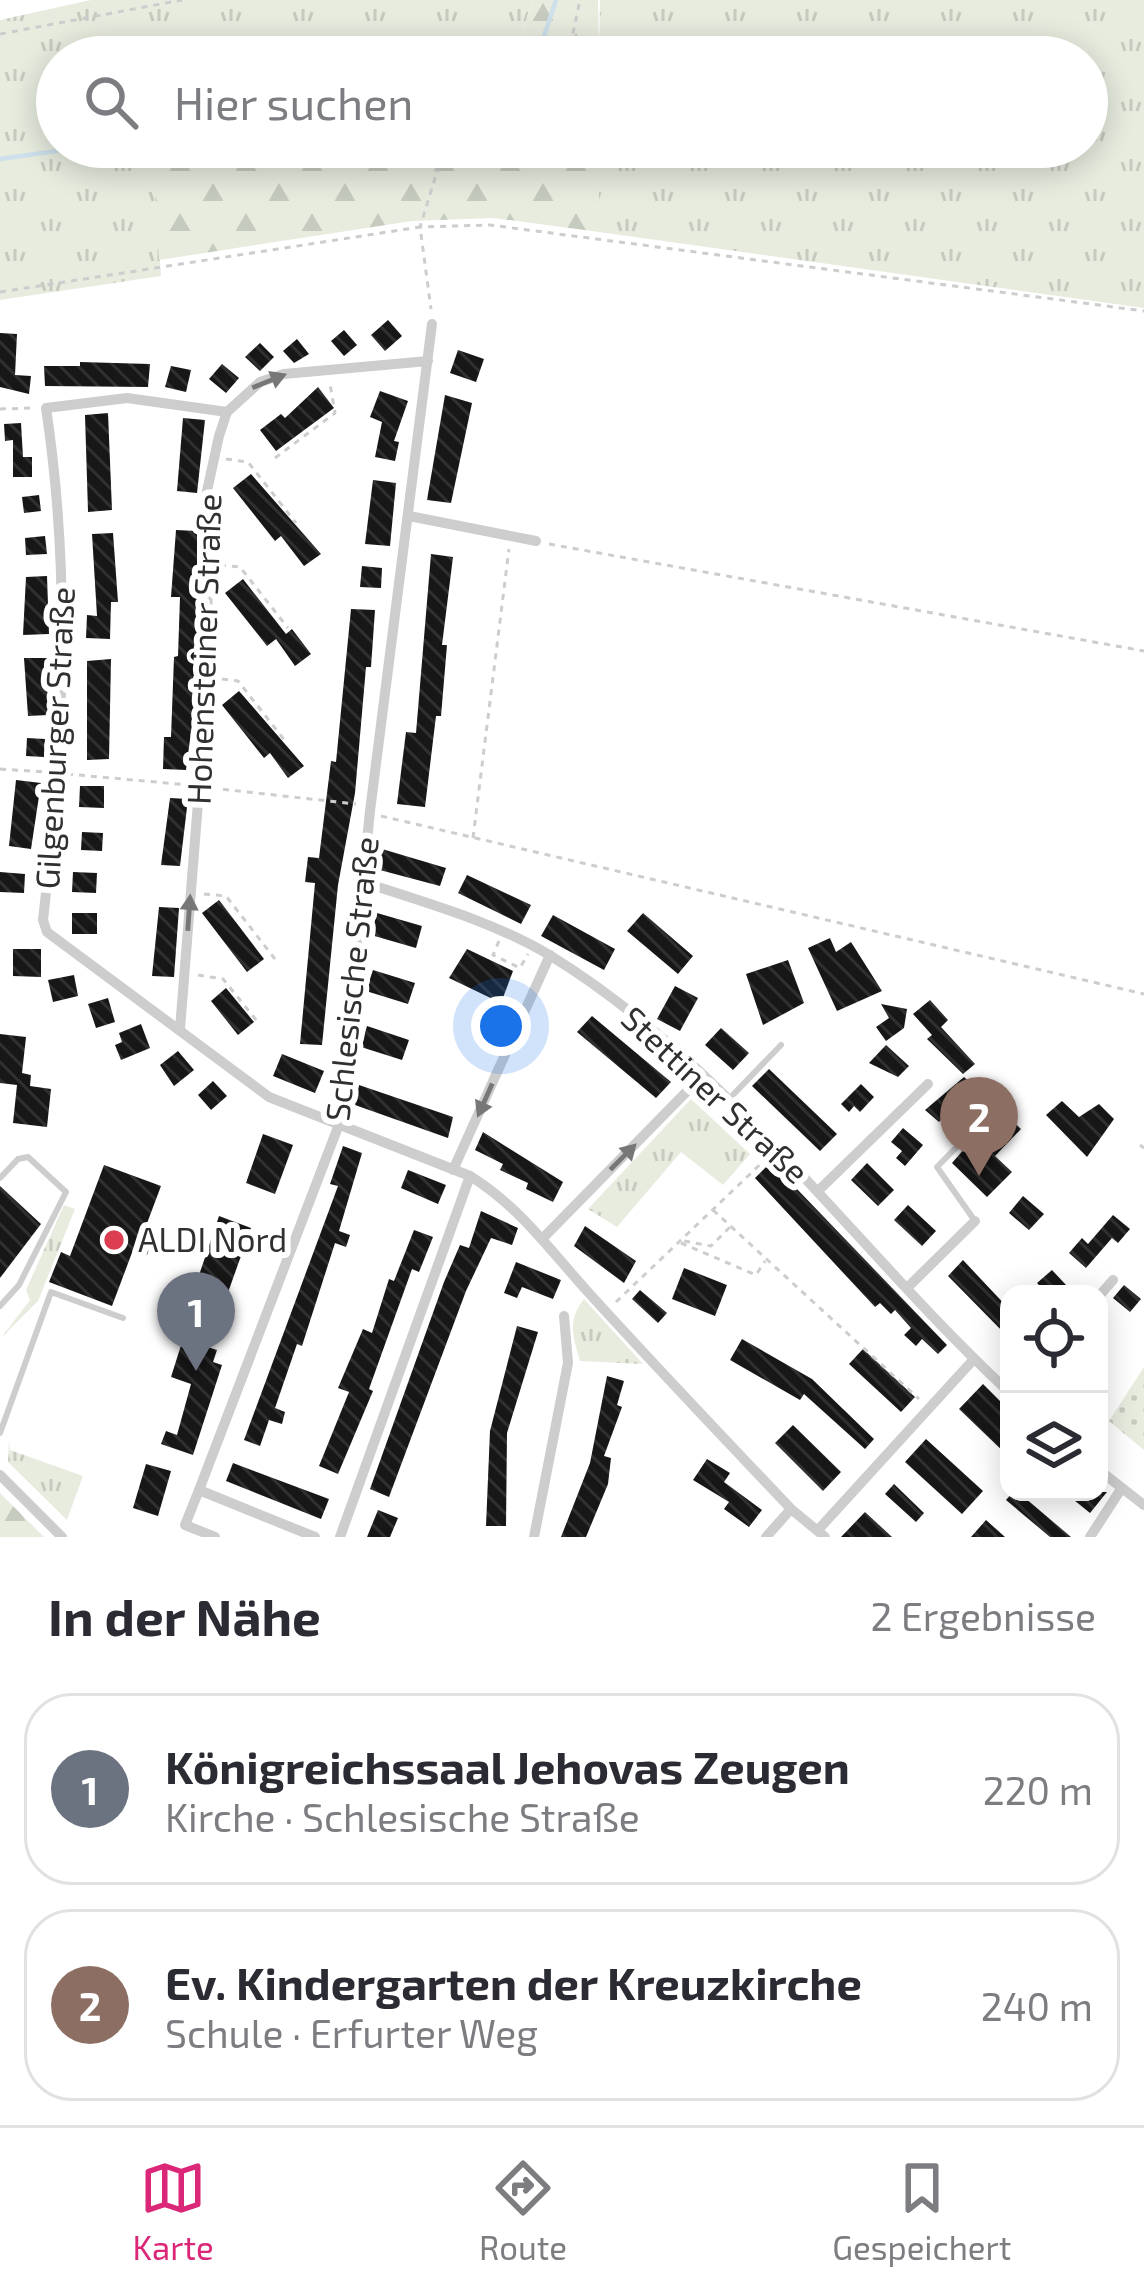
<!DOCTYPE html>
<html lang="de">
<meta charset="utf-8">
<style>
body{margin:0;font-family:"Exo 2",sans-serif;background:#f7f7f7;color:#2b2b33}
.controls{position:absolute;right:36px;bottom:36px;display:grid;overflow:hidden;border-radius:24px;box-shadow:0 6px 30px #0003}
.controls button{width:108px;height:108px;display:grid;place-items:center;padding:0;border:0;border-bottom:3px solid #e1e1e2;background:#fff;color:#2b2b33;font:60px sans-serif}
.you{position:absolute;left:501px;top:1026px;width:42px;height:42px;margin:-30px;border:9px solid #fff;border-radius:50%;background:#1a73e8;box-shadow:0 0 0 18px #1a73e833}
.badge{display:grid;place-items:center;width:78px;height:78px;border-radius:50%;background:#db2777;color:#fff;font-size:39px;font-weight:700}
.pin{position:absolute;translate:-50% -99px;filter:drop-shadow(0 3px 6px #0008)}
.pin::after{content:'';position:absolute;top:63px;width:42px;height:36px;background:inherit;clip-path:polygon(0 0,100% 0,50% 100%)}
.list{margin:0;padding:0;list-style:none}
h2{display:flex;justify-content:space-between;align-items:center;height:156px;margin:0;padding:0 48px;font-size:51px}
h2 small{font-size:39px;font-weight:400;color:#7c7c81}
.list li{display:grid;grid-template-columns:78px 1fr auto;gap:36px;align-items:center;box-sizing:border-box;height:192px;margin:0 24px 24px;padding:0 24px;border:3px solid #e1e1e2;border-radius:48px}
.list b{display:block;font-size:45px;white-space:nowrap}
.list p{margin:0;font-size:39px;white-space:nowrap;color:#7c7c81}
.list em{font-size:39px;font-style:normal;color:#7c7c81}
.icon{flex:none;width:66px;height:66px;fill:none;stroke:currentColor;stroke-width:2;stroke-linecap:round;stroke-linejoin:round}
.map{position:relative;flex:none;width:1144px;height:1537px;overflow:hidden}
.search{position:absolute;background:#fff;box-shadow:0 6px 30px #0003;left:36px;right:36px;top:36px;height:132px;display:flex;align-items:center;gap:30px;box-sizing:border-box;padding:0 42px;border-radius:66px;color:#7c7c81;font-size:45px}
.sheet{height:588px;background:#fff}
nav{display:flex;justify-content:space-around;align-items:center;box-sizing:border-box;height:168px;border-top:3px solid #e1e1e2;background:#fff;font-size:33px;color:#7c7c81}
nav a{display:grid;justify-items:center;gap:6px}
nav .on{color:#db2777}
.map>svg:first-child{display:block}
.grass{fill:url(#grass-tufts)}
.forest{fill:url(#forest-firs)}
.park{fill:url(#park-dots)}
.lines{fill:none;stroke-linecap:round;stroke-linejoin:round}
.stream{stroke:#cde0eb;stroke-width:4.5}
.building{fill:url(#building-back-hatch)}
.path{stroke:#cdcdcd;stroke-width:3;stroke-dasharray:6 6;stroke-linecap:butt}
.service{stroke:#cdcdcd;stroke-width:6}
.minor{stroke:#cdcdcd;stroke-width:10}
.oneway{fill:#777}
.poi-dot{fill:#db3e51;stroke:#fff;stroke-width:4.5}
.labels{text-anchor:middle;stroke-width:12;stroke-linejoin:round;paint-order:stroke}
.street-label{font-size:33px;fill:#303030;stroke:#fff}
.poi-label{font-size:33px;fill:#303030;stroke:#fff;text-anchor:start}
</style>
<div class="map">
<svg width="1144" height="1537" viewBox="0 0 1144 1537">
<defs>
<pattern id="grass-tufts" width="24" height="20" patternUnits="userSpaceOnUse" patternTransform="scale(3)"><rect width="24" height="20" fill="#e7ecdf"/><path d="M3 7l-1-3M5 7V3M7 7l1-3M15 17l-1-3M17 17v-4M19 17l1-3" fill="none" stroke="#c6cbc0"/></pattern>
<pattern id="forest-firs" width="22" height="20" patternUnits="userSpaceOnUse" patternTransform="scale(3)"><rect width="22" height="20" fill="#e7ecdf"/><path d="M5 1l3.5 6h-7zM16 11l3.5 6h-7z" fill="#c6cbc0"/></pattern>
<pattern id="park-dots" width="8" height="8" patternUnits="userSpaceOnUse" patternTransform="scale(3)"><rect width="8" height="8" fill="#e7ecdf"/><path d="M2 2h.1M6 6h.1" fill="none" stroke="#c6cbc0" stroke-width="1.8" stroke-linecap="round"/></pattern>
<pattern id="building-back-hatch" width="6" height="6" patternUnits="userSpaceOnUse" patternTransform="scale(3)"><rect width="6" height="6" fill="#171717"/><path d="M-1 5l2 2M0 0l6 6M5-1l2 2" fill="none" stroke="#303030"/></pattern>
</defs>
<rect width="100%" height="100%" fill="#fff"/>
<g class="grass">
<path d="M 91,0 L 532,0 L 519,45 L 460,57 L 57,57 L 57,147 L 152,147 L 161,276 L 0,300 L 0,20 Z"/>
<path d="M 600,0 L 1144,0 L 1144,308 L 599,232 L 599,147 L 1087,147 L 1087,57 L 599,57 Z"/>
<path d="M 691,1099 L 750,1154 L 723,1185 L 681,1152 L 617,1227 L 588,1209 Z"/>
<path d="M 64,1205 L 75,1209 L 38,1301 L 1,1338 L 30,1300 L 26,1290 Z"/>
<path d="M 584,1299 L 643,1364 L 580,1361 C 573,1337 567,1320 584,1299 Z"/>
<path d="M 9,1440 L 10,1450 L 83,1476 L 67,1520 L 8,1462 Z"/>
</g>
<g class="forest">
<path d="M 532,0 L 598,0 L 599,57 L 460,57 L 519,45 Z"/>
<path d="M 152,147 L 599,147 L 599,232 L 494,218 L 412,221 L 159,260 Z"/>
<path d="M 0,1493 L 44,1537 L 0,1537 Z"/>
</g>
<path class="park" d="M 1144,1367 L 1144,1450 L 1109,1421 Z"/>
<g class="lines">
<g class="stream">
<path d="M 537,57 L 556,0"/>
<path d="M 0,159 L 85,147"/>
</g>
</g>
<g class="building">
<path d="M 388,320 L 402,336 L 385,351 L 371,335 Z"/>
<path d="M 344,330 L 357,345 L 344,356 L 331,341 Z"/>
<path d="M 0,333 L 17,334 L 15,375 L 31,376 L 29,394 L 0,387 Z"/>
<path d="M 297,339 L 309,354 L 294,363 L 283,351 Z"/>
<path d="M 260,343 L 274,357 L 260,371 L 245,357 Z"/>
<path d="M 458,350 L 484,359 L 476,382 L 450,373 Z"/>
<path d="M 80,362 L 150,364 L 148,387 L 45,386 L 44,366 L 80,366 Z"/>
<path d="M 222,364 L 239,378 L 226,393 L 209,379 Z"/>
<path d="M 171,366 L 191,370 L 186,392 L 165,387 Z"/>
<path d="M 318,387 L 334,408 L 276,451 L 260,430 L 281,414 L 285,418 Z"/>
<path d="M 380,391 L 408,401 L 394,441 L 399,442 L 395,461 L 375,457 L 382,422 L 370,417 Z"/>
<path d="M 445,395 L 472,403 L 451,503 L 427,500 Z"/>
<path d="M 108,413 L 112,510 L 88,512 L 85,415 Z"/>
<path d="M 183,418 L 205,420 L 197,493 L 177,491 Z"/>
<path d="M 21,423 L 23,457 L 32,457 L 32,477 L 13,477 L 13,440 L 5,441 L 4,424 Z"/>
<path d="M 251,474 L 321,554 L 304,566 L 281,536 L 275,541 L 233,488 Z"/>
<path d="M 373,480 L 396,483 L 390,546 L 365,544 Z"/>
<path d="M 39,495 L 41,511 L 24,513 L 22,497 Z"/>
<path d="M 176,530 L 197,531 L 197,686 L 186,770 L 163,769 L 164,737 L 171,737 L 174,657 L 178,656 L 180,597 L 171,597 Z"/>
<path d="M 113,533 L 118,602 L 111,602 L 110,639 L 86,638 L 87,615 L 97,616 L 92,534 Z"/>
<path d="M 45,536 L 47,554 L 26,555 L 25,538 Z"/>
<path d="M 431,554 L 453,557 L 442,645 L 447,645 L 441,716 L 436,716 L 425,807 L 397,804 L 406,732 L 416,733 Z"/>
<path d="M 362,566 L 382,568 L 381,588 L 360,587 Z"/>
<path d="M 47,576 L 49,634 L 23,635 L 26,577 Z"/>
<path d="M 243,579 L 286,634 L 292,629 L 311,654 L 295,666 L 276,639 L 267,646 L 225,593 Z"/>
<path d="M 351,609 L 375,610 L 371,667 L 366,667 L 355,793 L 338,885 L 322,1045 L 300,1044 L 315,883 L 305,882 L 308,857 L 319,858 L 331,761 L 336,762 Z"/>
<path d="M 24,658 L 47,658 L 48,715 L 28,716 Z"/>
<path d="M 111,659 L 109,759 L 87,760 L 87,661 Z"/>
<path d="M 239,691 L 304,766 L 288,778 L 270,753 L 264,758 L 222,705 Z"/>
<path d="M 27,738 L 45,739 L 44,757 L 26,756 Z"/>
<path d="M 16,780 L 41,783 L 31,849 L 9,846 Z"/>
<path d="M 80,786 L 104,786 L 104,808 L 79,807 Z"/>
<path d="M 170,798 L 188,799 L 180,866 L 161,865 Z"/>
<path d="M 82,832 L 103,833 L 102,851 L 81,850 Z"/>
<path d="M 382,849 L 446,868 L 440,886 L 376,869 Z"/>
<path d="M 0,872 L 25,874 L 24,893 L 0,892 Z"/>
<path d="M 73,872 L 97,873 L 96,893 L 72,892 Z"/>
<path d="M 467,875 L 531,905 L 521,924 L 458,893 Z"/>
<path d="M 219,900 L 264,959 L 247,972 L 202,913 Z"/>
<path d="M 159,907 L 179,908 L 174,977 L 152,976 Z"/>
<rect x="72" y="913" width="25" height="21"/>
<path d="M 377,913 L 422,926 L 416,948 L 371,935 Z"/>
<path d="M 643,913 L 693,956 L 678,974 L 627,931 Z"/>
<path d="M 553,915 L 615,949 L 604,970 L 541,936 Z"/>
<path d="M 830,938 L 836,952 L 851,942 L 882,991 L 837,1011 L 808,948 Z"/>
<path d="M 13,949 L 41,949 L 41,977 L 13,976 Z"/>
<path d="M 467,949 L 513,971 L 501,1003 L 449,978 Z"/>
<path d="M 788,960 L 804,1003 L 763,1025 L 746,974 Z"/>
<path d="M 373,970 L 415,983 L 408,1004 L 366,991 Z"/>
<path d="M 74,975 L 78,996 L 53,1002 L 48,980 Z"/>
<path d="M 675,986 L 698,998 L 680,1031 L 657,1019 Z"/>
<path d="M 226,988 L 254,1022 L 238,1035 L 211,1001 Z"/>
<path d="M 108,998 L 115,1022 L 96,1028 L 88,1004 Z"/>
<path d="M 930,1000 L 948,1020 L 941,1027 L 975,1064 L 963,1074 L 927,1039 L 932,1035 L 913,1014 Z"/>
<path d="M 881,1004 L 907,1009 L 904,1028 L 886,1041 L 876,1027 L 889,1018 Z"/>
<path d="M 592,1016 L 671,1082 L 656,1098 L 577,1032 Z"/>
<path d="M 141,1024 L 150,1048 L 121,1060 L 115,1045 L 122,1042 L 119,1033 Z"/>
<path d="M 367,1026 L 409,1040 L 402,1060 L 361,1047 Z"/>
<path d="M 721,1028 L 749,1053 L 733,1070 L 705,1045 Z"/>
<path d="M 0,1034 L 26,1037 L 22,1073 L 31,1075 L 30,1086 L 51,1089 L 47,1127 L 13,1123 L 17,1085 L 0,1083 Z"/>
<path d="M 886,1045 L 909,1066 L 898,1077 L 869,1063 Z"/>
<path d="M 178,1051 L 194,1070 L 174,1086 L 160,1065 Z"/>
<path d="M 282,1054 L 324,1071 L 315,1093 L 273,1076 Z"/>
<path d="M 769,1069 L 837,1134 L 820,1151 L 752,1086 Z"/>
<path d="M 964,1077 L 976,1088 L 939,1122 L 925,1110 Z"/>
<path d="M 213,1081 L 227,1096 L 211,1110 L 198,1095 Z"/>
<path d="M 861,1084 L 874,1097 L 860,1112 L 854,1106 L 849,1112 L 841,1104 Z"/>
<path d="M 359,1085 L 453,1117 L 448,1138 L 355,1105 Z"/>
<path d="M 1062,1101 L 1079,1117 L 1099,1104 L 1114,1119 L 1087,1157 L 1046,1115 Z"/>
<path d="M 1000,1108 L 1021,1129 L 995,1156 L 1012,1172 L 987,1197 L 952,1163 Z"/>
<path d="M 903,1128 L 923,1145 L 905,1166 L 896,1158 L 902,1151 L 891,1142 Z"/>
<path d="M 483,1132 L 563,1182 L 553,1202 L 526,1189 L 528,1183 L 500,1170 L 503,1164 L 475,1150 Z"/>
<path d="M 263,1134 L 293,1145 L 275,1194 L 246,1183 Z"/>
<path d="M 343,1146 L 362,1153 L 339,1231 L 350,1235 L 346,1247 L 335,1243 L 302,1346 L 297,1344 L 275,1408 L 285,1412 L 282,1424 L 269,1420 L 260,1446 L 244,1440 L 338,1186 L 330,1184 Z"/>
<path d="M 771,1162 L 947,1345 L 938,1354 L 922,1339 L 916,1346 L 904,1335 L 911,1328 L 895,1310 L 891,1314 L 880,1303 L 875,1307 L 755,1178 Z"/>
<path d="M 867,1163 L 894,1190 L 878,1206 L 851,1180 Z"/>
<path d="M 104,1165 L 161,1186 L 146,1226 L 156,1230 L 147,1255 L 133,1250 L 112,1306 L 49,1282 L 61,1252 L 70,1256 Z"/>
<path d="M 408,1170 L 446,1185 L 438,1204 L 401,1188 Z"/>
<path d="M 0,1186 L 41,1224 L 0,1278 Z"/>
<path d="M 1023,1196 L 1044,1214 L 1029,1230 L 1009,1213 Z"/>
<path d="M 908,1205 L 936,1231 L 922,1246 L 894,1220 Z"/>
<path d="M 481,1211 L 518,1228 L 512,1245 L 491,1238 L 466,1291 L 389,1497 L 370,1489 L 444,1282 L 460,1245 L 469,1248 Z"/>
<path d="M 1113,1215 L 1130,1229 L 1118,1243 L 1112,1238 L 1086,1268 L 1069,1253 L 1082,1238 L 1088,1244 Z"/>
<path d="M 219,1216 L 251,1228 L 226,1298 L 195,1287 Z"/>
<path d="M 585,1226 L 636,1261 L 624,1283 L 574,1246 Z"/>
<path d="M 414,1230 L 433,1237 L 419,1272 L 412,1269 L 369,1389 L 373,1391 L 338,1474 L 319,1466 L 349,1392 L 338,1388 L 363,1329 L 372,1333 L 389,1279 L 394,1281 Z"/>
<path d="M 963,1260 L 1009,1309 L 1009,1338 L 948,1276 Z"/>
<path d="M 516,1262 L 561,1280 L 553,1299 L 522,1287 L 517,1298 L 504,1293 Z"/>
<path d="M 684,1268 L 727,1285 L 715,1316 L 672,1299 Z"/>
<path d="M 1052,1270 L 1067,1286 L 1058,1294 L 1047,1294 L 1037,1283 Z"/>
<path d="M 1124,1285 L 1141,1299 L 1130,1312 L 1113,1298 Z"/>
<path d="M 640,1290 L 667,1313 L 658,1323 L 632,1299 Z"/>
<path d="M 517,1326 L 538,1332 L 507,1433 L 506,1526 L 486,1526 L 490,1431 Z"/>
<path d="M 183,1339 L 217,1350 L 213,1362 L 222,1365 L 193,1455 L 161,1444 L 166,1431 L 177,1435 L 191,1384 L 171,1377 Z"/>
<path d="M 742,1339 L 812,1379 L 874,1439 L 865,1449 L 804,1394 L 800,1400 L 730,1360 Z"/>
<path d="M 863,1349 L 915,1397 L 901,1412 L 849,1364 Z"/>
<path d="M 607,1376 L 624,1381 L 617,1405 L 622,1407 L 604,1456 L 611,1458 L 608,1484 L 586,1537 L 561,1537 L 590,1463 Z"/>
<path d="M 983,1384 L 1009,1410 L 1009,1457 L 959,1409 Z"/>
<path d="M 793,1425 L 841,1472 L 823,1491 L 775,1443 Z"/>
<path d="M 926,1439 L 983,1491 L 962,1514 L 905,1462 Z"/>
<path d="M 707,1459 L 730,1473 L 724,1482 L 762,1510 L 749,1527 L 724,1509 L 729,1502 L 693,1480 Z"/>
<path d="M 233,1463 L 329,1499 L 321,1519 L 226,1481 Z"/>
<path d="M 146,1464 L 171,1471 L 158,1516 L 133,1508 Z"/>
<path d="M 894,1484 L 924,1513 L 916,1522 L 885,1494 Z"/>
<path d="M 1013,1492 L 1018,1492 L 1071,1537 L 1050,1537 L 1006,1500 Z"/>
<path d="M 1064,1492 L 1107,1492 L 1090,1513 Z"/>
<path d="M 378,1510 L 398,1518 L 390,1537 L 367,1537 Z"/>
<path d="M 865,1512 L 892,1537 L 841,1537 Z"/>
<path d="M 986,1520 L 1005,1537 L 971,1537 Z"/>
</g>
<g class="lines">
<g class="path">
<path d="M 0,34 L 182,0"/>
<path d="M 568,57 L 580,0"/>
<path d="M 453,147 L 440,162 L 420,227 L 490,225 L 1144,311"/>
<path d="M 0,292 L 420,227 L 431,309"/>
<path d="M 0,409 L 34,408"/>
<path d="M 275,458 L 335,413 L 330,384"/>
<path d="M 226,459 L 248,462 L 296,523"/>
<path d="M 549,544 L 1144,651"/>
<path d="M 220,565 L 240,567 L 288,628"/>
<path d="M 222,679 L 238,681 L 286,742"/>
<path d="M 0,769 L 46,772"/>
<path d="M 67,774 L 189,785"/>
<path d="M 211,788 L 356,804"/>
<path d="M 381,816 L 1144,994"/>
<path d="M 473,838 L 509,549"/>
<path d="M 204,894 L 226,896 L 275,959"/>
<path d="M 499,941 L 493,955 L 520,968 L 528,954"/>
<path d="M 198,975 L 223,979 L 257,1021"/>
<path d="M 1140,1145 L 1144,1148"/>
<path d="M 713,1210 L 919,1399"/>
<path d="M 684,1241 L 711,1246 L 731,1226"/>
<path d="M 681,1243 L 756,1275 L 765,1261"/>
<path d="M 616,1302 L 770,1155"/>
</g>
<g class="service">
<path d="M 729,1099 L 781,1045"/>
<path d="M 0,1178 L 18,1159 L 28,1157 L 66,1192 L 19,1285 L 0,1306"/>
<path d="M 975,1221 L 937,1167 L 993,1110"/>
<path d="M 0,1433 L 51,1292 L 123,1318"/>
</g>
<g class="minor">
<path d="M 227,412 L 127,398 L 46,408 C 72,581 63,747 43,920 L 47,932 L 269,1097 L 470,1176 C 520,1207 549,1249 588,1292 C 654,1365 723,1437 791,1509 L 825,1537"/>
<path d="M 409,516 L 536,541"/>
<path d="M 363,882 C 426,903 493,921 551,956 C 731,1067 856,1250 1009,1392"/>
<path d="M 180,1029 L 208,677 L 207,491 L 219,436 L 227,412 L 260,382 L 284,374 L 428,361"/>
<path d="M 453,1170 L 550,955"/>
<path d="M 818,1191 L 928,1084"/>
<path d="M 544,1237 L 701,1077"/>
<path d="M 907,1288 L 975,1221"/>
<path d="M 1099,1296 L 1113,1280"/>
<path d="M 1099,1470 L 1144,1505"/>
<path d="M 0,1475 L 62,1537"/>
<path d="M 199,1490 L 338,1127 L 370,811 L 432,324"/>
<path d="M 818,1530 L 974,1359"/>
<path d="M 215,1537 L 185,1525 L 199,1490 L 315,1537"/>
<path d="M 340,1537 L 470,1176"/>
<path d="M 534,1537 L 568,1363 L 564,1316"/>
<path d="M 766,1537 L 791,1509"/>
<path d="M 1090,1537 L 1121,1489"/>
</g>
</g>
<defs><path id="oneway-solid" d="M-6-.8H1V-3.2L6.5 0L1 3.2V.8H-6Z" transform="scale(3)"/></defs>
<g class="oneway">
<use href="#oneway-solid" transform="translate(269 381) rotate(-22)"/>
<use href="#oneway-solid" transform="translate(189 913) rotate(-86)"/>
<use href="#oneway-solid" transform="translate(485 1100) rotate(114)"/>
<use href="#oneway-solid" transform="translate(623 1157) rotate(-45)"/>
</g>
<circle class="poi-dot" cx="114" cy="1240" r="12"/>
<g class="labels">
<g class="street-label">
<text transform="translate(204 649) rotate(-88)" y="12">Hohensteiner Straße</text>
<text transform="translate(55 738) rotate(-87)" y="12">Gilgenburger Straße</text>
<text transform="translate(352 979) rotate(-84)" y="12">Schlesische Straße</text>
<text transform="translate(715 1095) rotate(43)" y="12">Stettiner Straße</text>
</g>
<g class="poi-label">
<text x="138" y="1252">ALDI Nord</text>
</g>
</g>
</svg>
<div class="controls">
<button><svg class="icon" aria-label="locate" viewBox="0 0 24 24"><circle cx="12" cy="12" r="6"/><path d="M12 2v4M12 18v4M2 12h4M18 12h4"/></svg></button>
<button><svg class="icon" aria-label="layers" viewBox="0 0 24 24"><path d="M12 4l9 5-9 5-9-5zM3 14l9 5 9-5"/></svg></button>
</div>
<div class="you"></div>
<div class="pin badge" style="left:196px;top:1371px;background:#6b7280">1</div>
<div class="pin badge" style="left:979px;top:1176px;background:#8d6e63">2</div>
<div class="search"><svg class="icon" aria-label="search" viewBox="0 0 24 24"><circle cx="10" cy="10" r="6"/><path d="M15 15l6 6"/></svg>Hier suchen</div>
</div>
<section class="sheet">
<h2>In der Nähe<small>2 Ergebnisse</small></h2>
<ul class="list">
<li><span class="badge" style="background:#6b7280">1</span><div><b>Königreichssaal Jehovas Zeugen</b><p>Kirche · Schlesische Straße</p></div><em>220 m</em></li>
<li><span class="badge" style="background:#8d6e63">2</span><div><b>Ev. Kindergarten der Kreuzkirche</b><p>Schule · Erfurter Weg</p></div><em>240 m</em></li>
</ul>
</section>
<nav>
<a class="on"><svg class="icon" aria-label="map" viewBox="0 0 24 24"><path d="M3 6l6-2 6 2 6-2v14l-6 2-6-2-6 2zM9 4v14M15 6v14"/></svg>Karte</a>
<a><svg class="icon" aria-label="directions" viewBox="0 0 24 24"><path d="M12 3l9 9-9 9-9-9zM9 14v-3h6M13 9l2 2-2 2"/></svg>Route</a>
<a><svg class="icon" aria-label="saved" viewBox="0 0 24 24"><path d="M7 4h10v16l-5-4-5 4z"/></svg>Gespeichert</a>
</nav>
